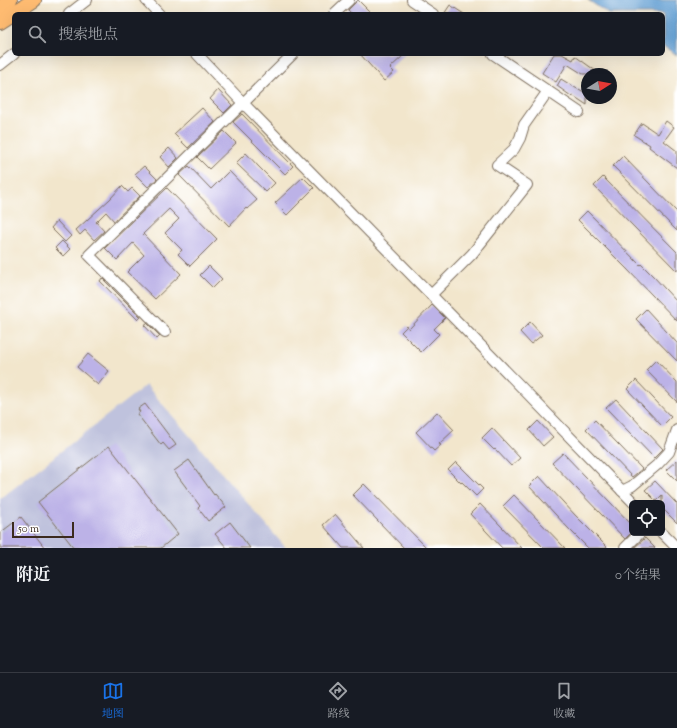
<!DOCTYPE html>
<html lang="zh">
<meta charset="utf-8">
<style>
body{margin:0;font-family:"Sorts Mill Goudy","Noto Serif SC",serif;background:#242831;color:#f1f3f6}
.controls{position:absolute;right:12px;bottom:12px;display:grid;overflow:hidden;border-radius:6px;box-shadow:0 4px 16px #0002}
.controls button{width:36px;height:36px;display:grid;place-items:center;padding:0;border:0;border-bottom:1px solid #363941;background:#171b24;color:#f1f3f6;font:20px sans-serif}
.compass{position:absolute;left:581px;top:68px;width:36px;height:36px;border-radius:50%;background:#171b24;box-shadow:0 4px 16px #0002;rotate:79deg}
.scale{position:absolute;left:12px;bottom:10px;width:62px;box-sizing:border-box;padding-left:4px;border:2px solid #3b2a1e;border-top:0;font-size:11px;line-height:14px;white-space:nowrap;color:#3b2a1e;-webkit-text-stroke:3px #fff;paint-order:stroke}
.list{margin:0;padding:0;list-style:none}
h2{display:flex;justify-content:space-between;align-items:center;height:52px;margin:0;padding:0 16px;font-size:17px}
h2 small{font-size:13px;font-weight:400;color:#9ea1a6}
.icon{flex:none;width:22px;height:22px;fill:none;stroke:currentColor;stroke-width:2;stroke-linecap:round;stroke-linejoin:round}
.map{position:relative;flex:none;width:677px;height:548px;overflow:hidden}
.search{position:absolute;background:#171b24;box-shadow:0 4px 16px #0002;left:12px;right:12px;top:12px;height:44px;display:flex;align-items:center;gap:10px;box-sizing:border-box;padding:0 14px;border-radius:6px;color:#9ea1a6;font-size:15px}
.sheet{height:124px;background:#171b24}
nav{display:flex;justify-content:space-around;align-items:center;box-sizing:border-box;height:56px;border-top:1px solid #363941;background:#171b24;font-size:11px;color:#9ea1a6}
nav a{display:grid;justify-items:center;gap:2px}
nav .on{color:#1a73e8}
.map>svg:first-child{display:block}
.industrial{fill:#bfc2dd}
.water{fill:#629fd3;stroke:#4e6478}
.building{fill:#bcb2e7}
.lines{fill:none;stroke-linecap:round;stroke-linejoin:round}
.minor-casing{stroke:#7b6c5b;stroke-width:12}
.highway-casing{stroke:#7b6c5b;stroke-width:16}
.minor{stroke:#fff;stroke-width:10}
.highway{stroke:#febb71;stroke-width:14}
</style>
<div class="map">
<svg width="677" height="548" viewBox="0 0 677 548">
<rect width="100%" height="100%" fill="#fff"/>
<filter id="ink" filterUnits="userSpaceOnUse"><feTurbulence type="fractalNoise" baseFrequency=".025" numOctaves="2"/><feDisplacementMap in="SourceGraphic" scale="8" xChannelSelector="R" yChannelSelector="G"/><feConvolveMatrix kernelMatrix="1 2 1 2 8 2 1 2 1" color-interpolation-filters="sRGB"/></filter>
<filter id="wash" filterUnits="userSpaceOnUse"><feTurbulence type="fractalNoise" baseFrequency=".012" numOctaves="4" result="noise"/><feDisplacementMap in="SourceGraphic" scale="16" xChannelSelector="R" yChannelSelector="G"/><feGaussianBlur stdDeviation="0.9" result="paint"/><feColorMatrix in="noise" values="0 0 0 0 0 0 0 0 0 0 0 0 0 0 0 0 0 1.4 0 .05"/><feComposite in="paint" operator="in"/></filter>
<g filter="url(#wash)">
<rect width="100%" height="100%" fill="#f2e6cc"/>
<path class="industrial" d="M 146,385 L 286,548 L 0,548 L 0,499 Z"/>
<path class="water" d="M 588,0 L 677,0 L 677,55 L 663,46 L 663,14 L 609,14 Z"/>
<g id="blocks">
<g class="building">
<path d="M 358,0 L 372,14 L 352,14 L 348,10 Z"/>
<path d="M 450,5 L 464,14 L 444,14 Z"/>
<path d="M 360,54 L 405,54 L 390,68 L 394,72 L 384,81 Z"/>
<path d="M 554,54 L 562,54 L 573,60 L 575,56 L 600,74 L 583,74 L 567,64 L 556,82 L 542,73 Z"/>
<path d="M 561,79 L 579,90 L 579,89 L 587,94 L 587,105 L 572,95 L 571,96 L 557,86 Z"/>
<path d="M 218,90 L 232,105 L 224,113 L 210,99 Z"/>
<path d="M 202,108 L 215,122 L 188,148 L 174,134 Z"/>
<path d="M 242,114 L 293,166 L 285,174 L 233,122 Z"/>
<path d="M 666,121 L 674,127 L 664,141 L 677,151 L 677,168 L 649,147 L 650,145 L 634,135 L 642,123 L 658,134 Z"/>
<path d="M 224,131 L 236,143 L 209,169 L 197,157 Z"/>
<path d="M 169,148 L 178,158 L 169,167 L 160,157 Z"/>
<path d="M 246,153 L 258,166 L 275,183 L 266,192 L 236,163 Z"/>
<path d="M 623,156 L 677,212 L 677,231 L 613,166 Z"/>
<path d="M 144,166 L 157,179 L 148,187 L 135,174 Z"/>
<path d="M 189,166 L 211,189 L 229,171 L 257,200 L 247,209 L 246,208 L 229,226 L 179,175 Z"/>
<path d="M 303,177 L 314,188 L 287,215 L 275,203 Z"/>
<path d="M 603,177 L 677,252 L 677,271 L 594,186 Z"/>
<path d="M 122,186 L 128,192 L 132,188 L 140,196 L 114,221 L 106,212 L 96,222 L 104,231 L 94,240 L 85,230 L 80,235 L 76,230 L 110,199 Z"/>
<path d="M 167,188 L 217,239 L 190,266 L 178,254 L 182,250 L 165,233 L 179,219 L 169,209 L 143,234 L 181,274 L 155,299 L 127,272 L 144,255 L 133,243 L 117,260 L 105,248 Z"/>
<path d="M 587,211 L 640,265 L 641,264 L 654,277 L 677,302 L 677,321 L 627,269 L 578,220 Z"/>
<path d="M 57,221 L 71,236 L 65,242 L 51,228 Z"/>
<path d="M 62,241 L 70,249 L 63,256 L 55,248 Z"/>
<path d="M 209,266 L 222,279 L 213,288 L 200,275 Z"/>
<path d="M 102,278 L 141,317 L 138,320 L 100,281 Z"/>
<path d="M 432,305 L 445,318 L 434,329 L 439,334 L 421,352 L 401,332 L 407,326 L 409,329 Z"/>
<path d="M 646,309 L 677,343 L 677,361 L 636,319 Z"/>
<path d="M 530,322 L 542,335 L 531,344 L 520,332 Z"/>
<path d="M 147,323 L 160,336 L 157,339 L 144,325 Z"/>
<path d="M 88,354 L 109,371 L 98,385 L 77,367 Z"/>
<path d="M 656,360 L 677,382 L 677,402 L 646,370 Z"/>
<path d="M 636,380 L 671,417 L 662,426 L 627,389 Z"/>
<path d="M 616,399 L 663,449 L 654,458 L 606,408 Z"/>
<path d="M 145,404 L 176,445 L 169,450 L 163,443 L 161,445 L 137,414 L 140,412 L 138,409 Z"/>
<path d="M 437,412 L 454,430 L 439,444 L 441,445 L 434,451 L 416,432 Z"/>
<path d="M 595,420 L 642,469 L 632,477 L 586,429 Z"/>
<path d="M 538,421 L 553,437 L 543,446 L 529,430 Z"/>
<path d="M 492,428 L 520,458 L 511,466 L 495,449 L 494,450 L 482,438 Z"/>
<path d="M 109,446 L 178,534 L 161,548 L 74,548 L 38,502 Z"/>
<path d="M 563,453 L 632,525 L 632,532 L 625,539 L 552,463 Z"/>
<path d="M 189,460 L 214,495 L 215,494 L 226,507 L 208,521 L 198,508 L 200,506 L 174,471 Z"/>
<path d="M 677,460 L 677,481 L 666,470 Z"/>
<path d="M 456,462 L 483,489 L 476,496 L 462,482 L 461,483 L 448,470 Z"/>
<path d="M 539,476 L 575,515 L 608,548 L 588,548 L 568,528 L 529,486 Z"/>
<path d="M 655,481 L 677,504 L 677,523 L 662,508 L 662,495 L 656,501 L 645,490 Z"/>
<path d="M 364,484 L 427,548 L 404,548 L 353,495 Z"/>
<path d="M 514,495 L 565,548 L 544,548 L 503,506 Z"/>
<path d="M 480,504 L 522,548 L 502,548 L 470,514 Z"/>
<path d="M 335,514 L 364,548 L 343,548 L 323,525 Z"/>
<path d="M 21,517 L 45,548 L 0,548 L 0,533 Z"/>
<path d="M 230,522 L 250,548 L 227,548 L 215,534 Z"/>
<path d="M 645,538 L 655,548 L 634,548 Z"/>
</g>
</g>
</g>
<g filter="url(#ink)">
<use href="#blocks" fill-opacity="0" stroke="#7b6c5b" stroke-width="1"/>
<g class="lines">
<defs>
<g id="minor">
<path d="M 146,0 L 159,14"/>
<path d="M 412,0 L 433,14"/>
<path d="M 69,14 L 87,0"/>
<path d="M 334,14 L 349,0"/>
<path d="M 197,54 L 243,103 L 494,359 L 634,503"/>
<path d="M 493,54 L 579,112"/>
<path d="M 0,65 L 14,54"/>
<path d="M 431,295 L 472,254 L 527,185 L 497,165 L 514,149 L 520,138 L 524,125 L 548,91"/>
<path d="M 165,332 L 89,255 L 293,54"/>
<path d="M 622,491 L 632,486 L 657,465 L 669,452 L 677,430"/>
<path d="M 662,533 L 677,548"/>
<path d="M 625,548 L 640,533"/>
</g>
<g id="highway">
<path d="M 0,8 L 10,0"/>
<path d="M 0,22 L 34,0"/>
</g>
</defs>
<use href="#minor" class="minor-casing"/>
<use href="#highway" class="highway-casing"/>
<use href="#minor" class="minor"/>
<use href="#highway" class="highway"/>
</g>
</g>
</svg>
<div class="controls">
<button><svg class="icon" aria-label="locate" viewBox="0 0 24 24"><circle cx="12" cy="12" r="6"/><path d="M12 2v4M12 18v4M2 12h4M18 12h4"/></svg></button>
</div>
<svg class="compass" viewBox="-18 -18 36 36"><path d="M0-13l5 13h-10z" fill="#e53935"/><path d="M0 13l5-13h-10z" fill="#9ea1a6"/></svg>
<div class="scale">50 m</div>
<div class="search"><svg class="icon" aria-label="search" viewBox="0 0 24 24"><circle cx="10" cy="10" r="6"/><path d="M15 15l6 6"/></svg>搜索地点</div>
</div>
<section class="sheet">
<h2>附近<small>0个结果</small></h2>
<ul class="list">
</ul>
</section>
<nav>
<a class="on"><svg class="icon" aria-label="map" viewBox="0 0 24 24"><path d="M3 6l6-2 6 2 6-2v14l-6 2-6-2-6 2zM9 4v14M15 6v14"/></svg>地图</a>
<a><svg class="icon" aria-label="directions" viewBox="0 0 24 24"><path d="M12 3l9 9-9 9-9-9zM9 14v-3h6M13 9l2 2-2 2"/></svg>路线</a>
<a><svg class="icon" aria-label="saved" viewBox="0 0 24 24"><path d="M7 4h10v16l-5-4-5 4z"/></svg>收藏</a>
</nav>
